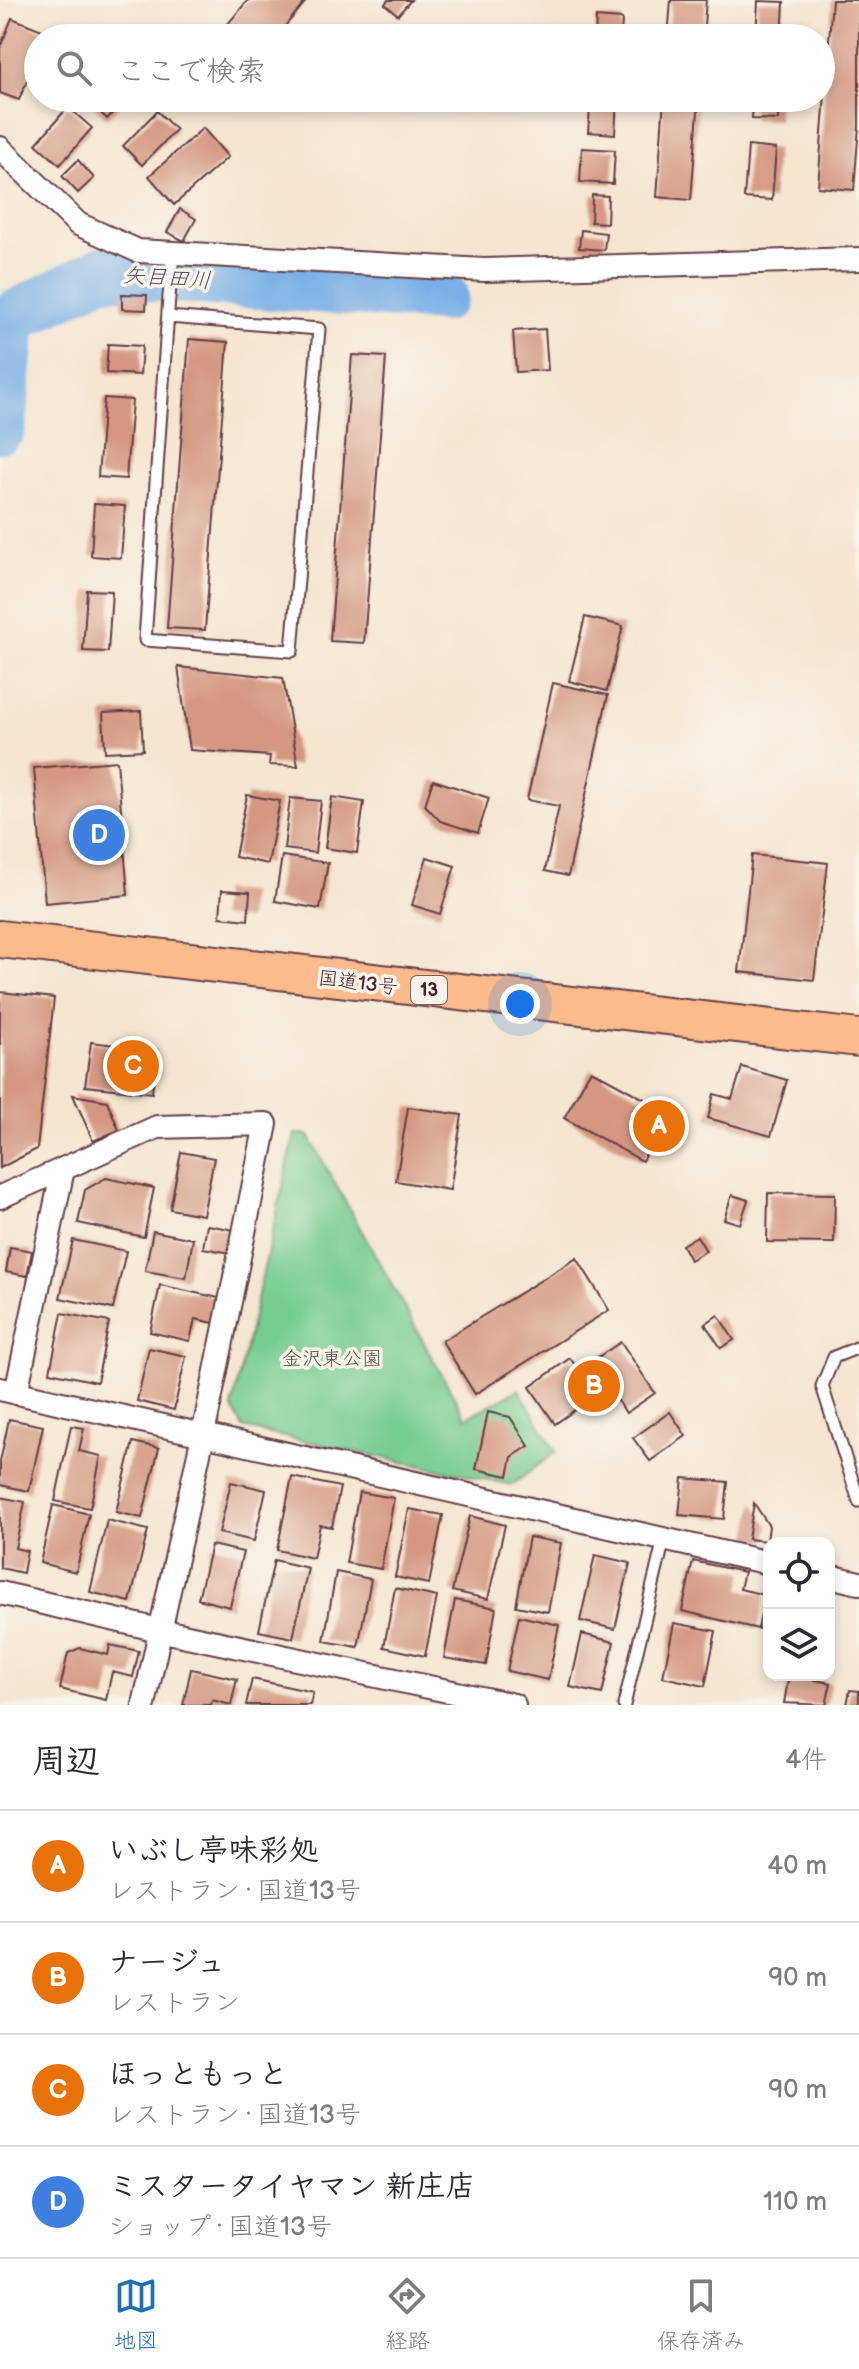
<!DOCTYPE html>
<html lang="ja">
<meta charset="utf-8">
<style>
body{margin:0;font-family:"Balsamiq Sans","Klee One",sans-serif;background:#f2f2f3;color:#2b2b33}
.controls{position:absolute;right:24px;bottom:24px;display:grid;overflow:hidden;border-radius:16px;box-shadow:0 4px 12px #0003}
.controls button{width:72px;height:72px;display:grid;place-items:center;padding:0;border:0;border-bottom:2px solid #e1e1e2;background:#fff;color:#2b2b33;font:40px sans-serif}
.you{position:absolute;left:520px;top:1004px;width:28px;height:28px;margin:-20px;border:6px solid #fff;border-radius:50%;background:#1a73e8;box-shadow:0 0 0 12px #1a73e833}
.badge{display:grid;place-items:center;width:52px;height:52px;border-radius:50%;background:#1f6fb2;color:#fff;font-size:26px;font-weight:700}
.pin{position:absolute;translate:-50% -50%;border:4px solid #fff;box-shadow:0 2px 8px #0006}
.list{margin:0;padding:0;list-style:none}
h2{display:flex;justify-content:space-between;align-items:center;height:104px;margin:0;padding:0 32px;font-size:34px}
h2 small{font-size:26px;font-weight:400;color:#7c7c81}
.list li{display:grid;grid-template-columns:52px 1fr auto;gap:24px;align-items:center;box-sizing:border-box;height:112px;padding:0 32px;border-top:2px solid #e1e1e2}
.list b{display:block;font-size:30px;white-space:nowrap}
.list p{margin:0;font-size:26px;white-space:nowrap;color:#7c7c81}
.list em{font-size:26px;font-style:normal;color:#7c7c81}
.icon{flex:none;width:44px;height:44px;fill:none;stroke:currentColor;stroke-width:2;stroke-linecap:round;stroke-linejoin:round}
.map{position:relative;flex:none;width:859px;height:1705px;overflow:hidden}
.search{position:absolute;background:#fff;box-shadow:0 4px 12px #0003;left:24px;right:24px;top:24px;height:88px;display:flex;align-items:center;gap:20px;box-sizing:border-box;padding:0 28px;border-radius:44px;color:#7c7c81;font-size:30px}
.sheet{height:552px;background:#fff}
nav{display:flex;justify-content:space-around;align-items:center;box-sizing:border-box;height:112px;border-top:2px solid #e1e1e2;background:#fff;font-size:22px;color:#7c7c81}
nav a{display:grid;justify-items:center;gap:4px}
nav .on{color:#1f6fb2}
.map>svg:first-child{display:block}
.green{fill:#75cc91;stroke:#60765e;stroke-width:2}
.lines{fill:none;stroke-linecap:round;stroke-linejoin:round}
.river{stroke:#77aee6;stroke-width:52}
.building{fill:#d49882}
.service-casing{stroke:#643d44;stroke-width:15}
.minor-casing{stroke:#643d44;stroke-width:26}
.trunk-casing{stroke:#643d44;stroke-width:40}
.service{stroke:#fff;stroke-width:11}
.minor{stroke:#fff;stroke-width:22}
.trunk{stroke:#fbbb8c;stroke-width:36}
.labels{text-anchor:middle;stroke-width:7;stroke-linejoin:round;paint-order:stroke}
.shield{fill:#f7f3e8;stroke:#7e5f64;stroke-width:2}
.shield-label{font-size:18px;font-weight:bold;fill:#4a1f2b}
.street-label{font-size:20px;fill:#4a1f2b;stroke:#f7f3e8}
.park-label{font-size:20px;fill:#57534a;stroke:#f7f3e8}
.water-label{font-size:22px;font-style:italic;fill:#5a516c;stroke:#f7f3e8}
</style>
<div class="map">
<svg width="859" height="1705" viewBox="0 0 859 1705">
<rect width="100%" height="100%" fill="#f7f3e8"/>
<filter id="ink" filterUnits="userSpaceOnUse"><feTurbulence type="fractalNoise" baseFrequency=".0125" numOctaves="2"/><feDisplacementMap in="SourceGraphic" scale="16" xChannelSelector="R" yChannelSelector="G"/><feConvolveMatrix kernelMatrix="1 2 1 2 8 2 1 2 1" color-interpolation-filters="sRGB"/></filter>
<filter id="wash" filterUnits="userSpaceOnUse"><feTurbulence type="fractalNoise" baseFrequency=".006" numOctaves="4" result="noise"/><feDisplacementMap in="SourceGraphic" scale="32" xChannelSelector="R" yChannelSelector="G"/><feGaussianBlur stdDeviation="1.8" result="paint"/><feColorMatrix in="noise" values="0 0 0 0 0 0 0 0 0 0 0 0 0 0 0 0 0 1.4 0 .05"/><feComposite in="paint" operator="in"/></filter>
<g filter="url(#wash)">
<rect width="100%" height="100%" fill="#f5e5d1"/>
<path class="green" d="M 295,1134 L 308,1135 L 466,1418 L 519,1389 L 556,1452 L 512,1485 L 243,1428 L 232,1407 Z"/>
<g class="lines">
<path class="river" d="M 0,427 L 11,318 L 103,272 L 442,296"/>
</g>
<g id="blocks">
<g class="building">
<path d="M 248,0 L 307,0 L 275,38 L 216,38 Z"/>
<path d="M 388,0 L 411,0 L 398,15 L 385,4 Z"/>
<path d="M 671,0 L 706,0 L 703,38 L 668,38 Z"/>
<path d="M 832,0 L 859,0 L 859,126 L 854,190 L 818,187 Z"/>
<path d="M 758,1 L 784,2 L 782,38 L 756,38 Z"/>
<path d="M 596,17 L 622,19 L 621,38 L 595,38 Z"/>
<path d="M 12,18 L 47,32 L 44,38 L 38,38 L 38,54 L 19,100 L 0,93 L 0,48 Z"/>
<path d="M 335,27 L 347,38 L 325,38 Z"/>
<path d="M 96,98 L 126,98 L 107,119 L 91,103 Z"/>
<path d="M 591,98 L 617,98 L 615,134 L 588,132 Z"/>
<path d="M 664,98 L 699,98 L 691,200 L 657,197 Z"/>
<path d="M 753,98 L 779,98 L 778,120 L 752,119 Z"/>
<path d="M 68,107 L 92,128 L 60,165 L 36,144 Z"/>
<path d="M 157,111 L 176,130 L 142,165 L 123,146 Z"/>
<path d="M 203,128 L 228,157 L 174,205 L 149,176 Z"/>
<path d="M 748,146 L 776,149 L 772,200 L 744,198 Z"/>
<path d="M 582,148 L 615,150 L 613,184 L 580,182 Z"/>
<path d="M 78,160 L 94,178 L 78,193 L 62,176 Z"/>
<path d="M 592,195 L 608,196 L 607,223 L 591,222 Z"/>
<path d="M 180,209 L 196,219 L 184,241 L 167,232 Z"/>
<path d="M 581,230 L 606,233 L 604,250 L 579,248 Z"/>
<path d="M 122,294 L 147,295 L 146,310 L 122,309 Z"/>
<path d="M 545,329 L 548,370 L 516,372 L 513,331 Z"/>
<path d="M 189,339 L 228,342 L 205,630 L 167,628 Z"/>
<path d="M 108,344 L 142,346 L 140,375 L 106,373 Z"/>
<path d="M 352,355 L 386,357 L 364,643 L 330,641 Z"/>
<path d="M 104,398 L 132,400 L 126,479 L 98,477 Z"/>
<path d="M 94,504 L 125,506 L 121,558 L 91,556 Z"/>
<path d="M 87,590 L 112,591 L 108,652 L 83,651 Z"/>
<path d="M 585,617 L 623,626 L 607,691 L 569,681 Z"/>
<path d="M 178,667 L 283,678 L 298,766 L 269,765 L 270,756 L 190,750 Z"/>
<path d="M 553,683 L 608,695 L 568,876 L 545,871 L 559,806 L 527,800 Z"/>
<path d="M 141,711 L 143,750 L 105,752 L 103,713 Z"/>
<path d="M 117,761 L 128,895 L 45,903 L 34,768 Z"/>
<path d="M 433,780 L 489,798 L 478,833 L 440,821 L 425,805 Z"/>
<path d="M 247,795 L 280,801 L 268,864 L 235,857 Z"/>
<path d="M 332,797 L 364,802 L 357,853 L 325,848 Z"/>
<path d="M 290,798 L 321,801 L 315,853 L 284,849 Z"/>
<path d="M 752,855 L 828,863 L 814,980 L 739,972 Z"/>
<path d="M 282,856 L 328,863 L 320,909 L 275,901 Z"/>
<path d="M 427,857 L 455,866 L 440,914 L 412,905 Z"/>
<path d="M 222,890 L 250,892 L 248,920 L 220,917 Z"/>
<path d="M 0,992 L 54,998 L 37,1149 L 0,1168 Z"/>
<path d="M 91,1042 L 157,1050 L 152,1093 L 85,1086 Z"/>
<path d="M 742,1067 L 787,1080 L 771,1136 L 708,1118 L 714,1094 L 732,1099 Z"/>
<path d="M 591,1070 L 668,1112 L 642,1161 L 564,1118 Z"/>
<path d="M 73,1095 L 107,1101 L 119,1130 L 93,1141 Z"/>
<path d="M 408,1107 L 462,1115 L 450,1190 L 396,1181 Z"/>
<path d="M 181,1152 L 214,1158 L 203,1215 L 170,1209 Z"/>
<path d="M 106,1178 L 154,1188 L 144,1237 L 78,1223 L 85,1190 Z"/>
<path d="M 768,1193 L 835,1194 L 834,1243 L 767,1242 Z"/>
<path d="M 732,1195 L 748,1200 L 740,1224 L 724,1219 Z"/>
<path d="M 207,1225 L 235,1230 L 231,1253 L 203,1248 Z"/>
<path d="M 153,1231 L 193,1239 L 186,1278 L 145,1271 Z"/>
<path d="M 697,1236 L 706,1251 L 690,1260 L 682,1245 Z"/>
<path d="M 73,1240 L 126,1251 L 113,1309 L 60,1298 Z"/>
<path d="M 10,1247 L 32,1251 L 27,1276 L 6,1272 Z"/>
<path d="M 577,1258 L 609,1310 L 475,1394 L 442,1341 Z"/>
<path d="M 160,1285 L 219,1298 L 214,1323 L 195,1319 L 190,1341 L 150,1332 Z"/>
<path d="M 62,1313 L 109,1322 L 97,1382 L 50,1372 Z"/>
<path d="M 718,1315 L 734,1340 L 721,1348 L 705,1324 Z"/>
<path d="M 621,1342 L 655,1393 L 626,1413 L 592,1361 Z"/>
<path d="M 149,1348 L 186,1356 L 174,1410 L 137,1401 Z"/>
<path d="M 570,1358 L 596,1395 L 555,1424 L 530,1387 Z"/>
<path d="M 488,1412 L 510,1417 L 529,1446 L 512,1457 L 508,1476 L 476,1469 Z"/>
<path d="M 670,1412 L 686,1436 L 650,1461 L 633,1438 Z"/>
<path d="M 9,1419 L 43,1426 L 29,1491 L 0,1485 L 0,1462 Z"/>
<path d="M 71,1426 L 84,1428 L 79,1451 L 101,1456 L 90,1508 L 55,1501 Z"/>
<path d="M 133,1442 L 159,1448 L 142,1518 L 116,1512 Z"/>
<path d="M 292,1477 L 340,1487 L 332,1527 L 320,1525 L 313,1558 L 277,1550 Z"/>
<path d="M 683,1478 L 728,1482 L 724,1519 L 679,1515 Z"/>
<path d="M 231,1482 L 266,1490 L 254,1541 L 219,1533 Z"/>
<path d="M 359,1492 L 394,1498 L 381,1569 L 346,1563 Z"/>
<path d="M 0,1497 L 25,1502 L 15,1548 L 27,1551 L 23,1573 L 0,1568 Z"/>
<path d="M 754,1503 L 769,1526 L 767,1541 L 748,1539 Z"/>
<path d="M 53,1505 L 89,1514 L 76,1572 L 40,1563 Z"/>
<path d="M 409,1509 L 443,1515 L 429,1584 L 395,1577 Z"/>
<path d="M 470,1516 L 505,1525 L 488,1599 L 452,1591 Z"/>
<path d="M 107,1520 L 148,1530 L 130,1602 L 90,1592 Z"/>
<path d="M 529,1537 L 561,1543 L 548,1612 L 516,1606 Z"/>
<path d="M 211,1545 L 243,1552 L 230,1607 L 198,1599 Z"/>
<path d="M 595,1555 L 630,1563 L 615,1629 L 580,1621 Z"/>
<path d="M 274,1560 L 308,1568 L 293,1638 L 259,1631 Z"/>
<path d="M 693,1561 L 744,1572 L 740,1589 L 765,1595 L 758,1629 L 682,1611 Z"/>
<path d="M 336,1572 L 371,1579 L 358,1647 L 324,1641 Z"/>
<path d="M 395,1588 L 437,1597 L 425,1656 L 384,1647 Z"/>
<path d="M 455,1600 L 496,1608 L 486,1665 L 444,1658 Z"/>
<path d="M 519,1616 L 559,1625 L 548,1680 L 507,1671 Z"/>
<path d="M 674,1623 L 716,1631 L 705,1686 L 663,1677 Z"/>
<path d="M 582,1634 L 614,1642 L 602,1694 L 570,1687 Z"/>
<path d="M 110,1645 L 139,1651 L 133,1677 L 112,1672 L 106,1700 L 60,1689 L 68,1653 L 80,1648 L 108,1655 Z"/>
<path d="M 191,1669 L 237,1679 L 231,1705 L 212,1700 L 211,1705 L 183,1705 Z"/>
<path d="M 789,1675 L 831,1683 L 826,1705 L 784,1703 Z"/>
<path d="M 252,1679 L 313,1692 L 310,1705 L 246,1705 Z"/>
<path d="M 850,1690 L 859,1691 L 859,1705 L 847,1705 Z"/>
</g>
</g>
</g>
<g filter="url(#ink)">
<use href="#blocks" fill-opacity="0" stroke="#643d44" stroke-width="2"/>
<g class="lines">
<defs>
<g id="service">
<path d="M 168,317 L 319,329 L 292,651 L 145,640 L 169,297 L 173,253"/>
<path d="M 859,1347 L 834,1357 L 822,1386 L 859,1501"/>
<path d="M 624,1705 L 664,1539"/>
</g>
<g id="minor">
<path d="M 0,148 L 78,224 L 138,251 L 484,270 L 859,259"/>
<path d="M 0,1197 L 157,1127 L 266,1124 L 203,1435 L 144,1705"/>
<path d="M 0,1389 L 769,1563"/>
<path d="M 16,1393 L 63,1169"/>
<path d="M 829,1576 L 859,1583"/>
<path d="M 0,1593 L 159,1630 L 514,1705"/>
</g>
<path id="trunk" d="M 0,939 L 859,1038"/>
</defs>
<use href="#service" class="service-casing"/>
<use href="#minor" class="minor-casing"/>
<use href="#trunk" class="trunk-casing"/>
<use href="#service" class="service"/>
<use href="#minor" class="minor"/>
<use href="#trunk" class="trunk"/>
</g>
</g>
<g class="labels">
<rect class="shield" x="411" y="976" width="36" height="28" rx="6"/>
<g class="shield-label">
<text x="429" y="996">13</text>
</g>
<g class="street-label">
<text transform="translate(358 982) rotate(7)" y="7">国道13号</text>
</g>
<g class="park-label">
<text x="332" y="1365">金沢東公園</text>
</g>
<g class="water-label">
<text transform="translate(167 277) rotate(4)" y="8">矢目田川</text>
</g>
</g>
</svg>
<div class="controls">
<button><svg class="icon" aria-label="locate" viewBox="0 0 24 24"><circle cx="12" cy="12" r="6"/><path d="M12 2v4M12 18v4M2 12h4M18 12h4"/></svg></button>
<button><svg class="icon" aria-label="layers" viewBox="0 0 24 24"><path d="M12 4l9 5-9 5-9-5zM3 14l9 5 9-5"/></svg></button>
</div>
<div class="you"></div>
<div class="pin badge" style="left:659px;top:1126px;background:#e8710a">A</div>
<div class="pin badge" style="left:594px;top:1386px;background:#e8710a">B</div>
<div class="pin badge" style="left:133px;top:1066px;background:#e8710a">C</div>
<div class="pin badge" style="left:99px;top:835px;background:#3f7fe0">D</div>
<div class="search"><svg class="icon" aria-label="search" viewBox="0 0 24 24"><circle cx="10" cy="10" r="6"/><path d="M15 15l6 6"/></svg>ここで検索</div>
</div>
<section class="sheet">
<h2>周辺<small>4件</small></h2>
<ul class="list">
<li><span class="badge" style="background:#e8710a">A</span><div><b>いぶし亭味彩処</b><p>レストラン · 国道13号</p></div><em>40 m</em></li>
<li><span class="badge" style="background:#e8710a">B</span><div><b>ナージュ</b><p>レストラン</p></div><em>90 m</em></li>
<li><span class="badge" style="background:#e8710a">C</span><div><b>ほっともっと</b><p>レストラン · 国道13号</p></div><em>90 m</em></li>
<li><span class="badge" style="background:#3f7fe0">D</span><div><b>ミスタータイヤマン 新庄店</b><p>ショップ · 国道13号</p></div><em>110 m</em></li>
</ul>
</section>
<nav>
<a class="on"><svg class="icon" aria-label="map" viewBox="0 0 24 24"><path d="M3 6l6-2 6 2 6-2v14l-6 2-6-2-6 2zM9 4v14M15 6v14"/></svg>地図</a>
<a><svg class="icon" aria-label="directions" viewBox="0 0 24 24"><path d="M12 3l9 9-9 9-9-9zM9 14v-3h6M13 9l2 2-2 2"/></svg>経路</a>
<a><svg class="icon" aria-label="saved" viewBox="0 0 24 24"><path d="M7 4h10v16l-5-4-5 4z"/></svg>保存済み</a>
</nav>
